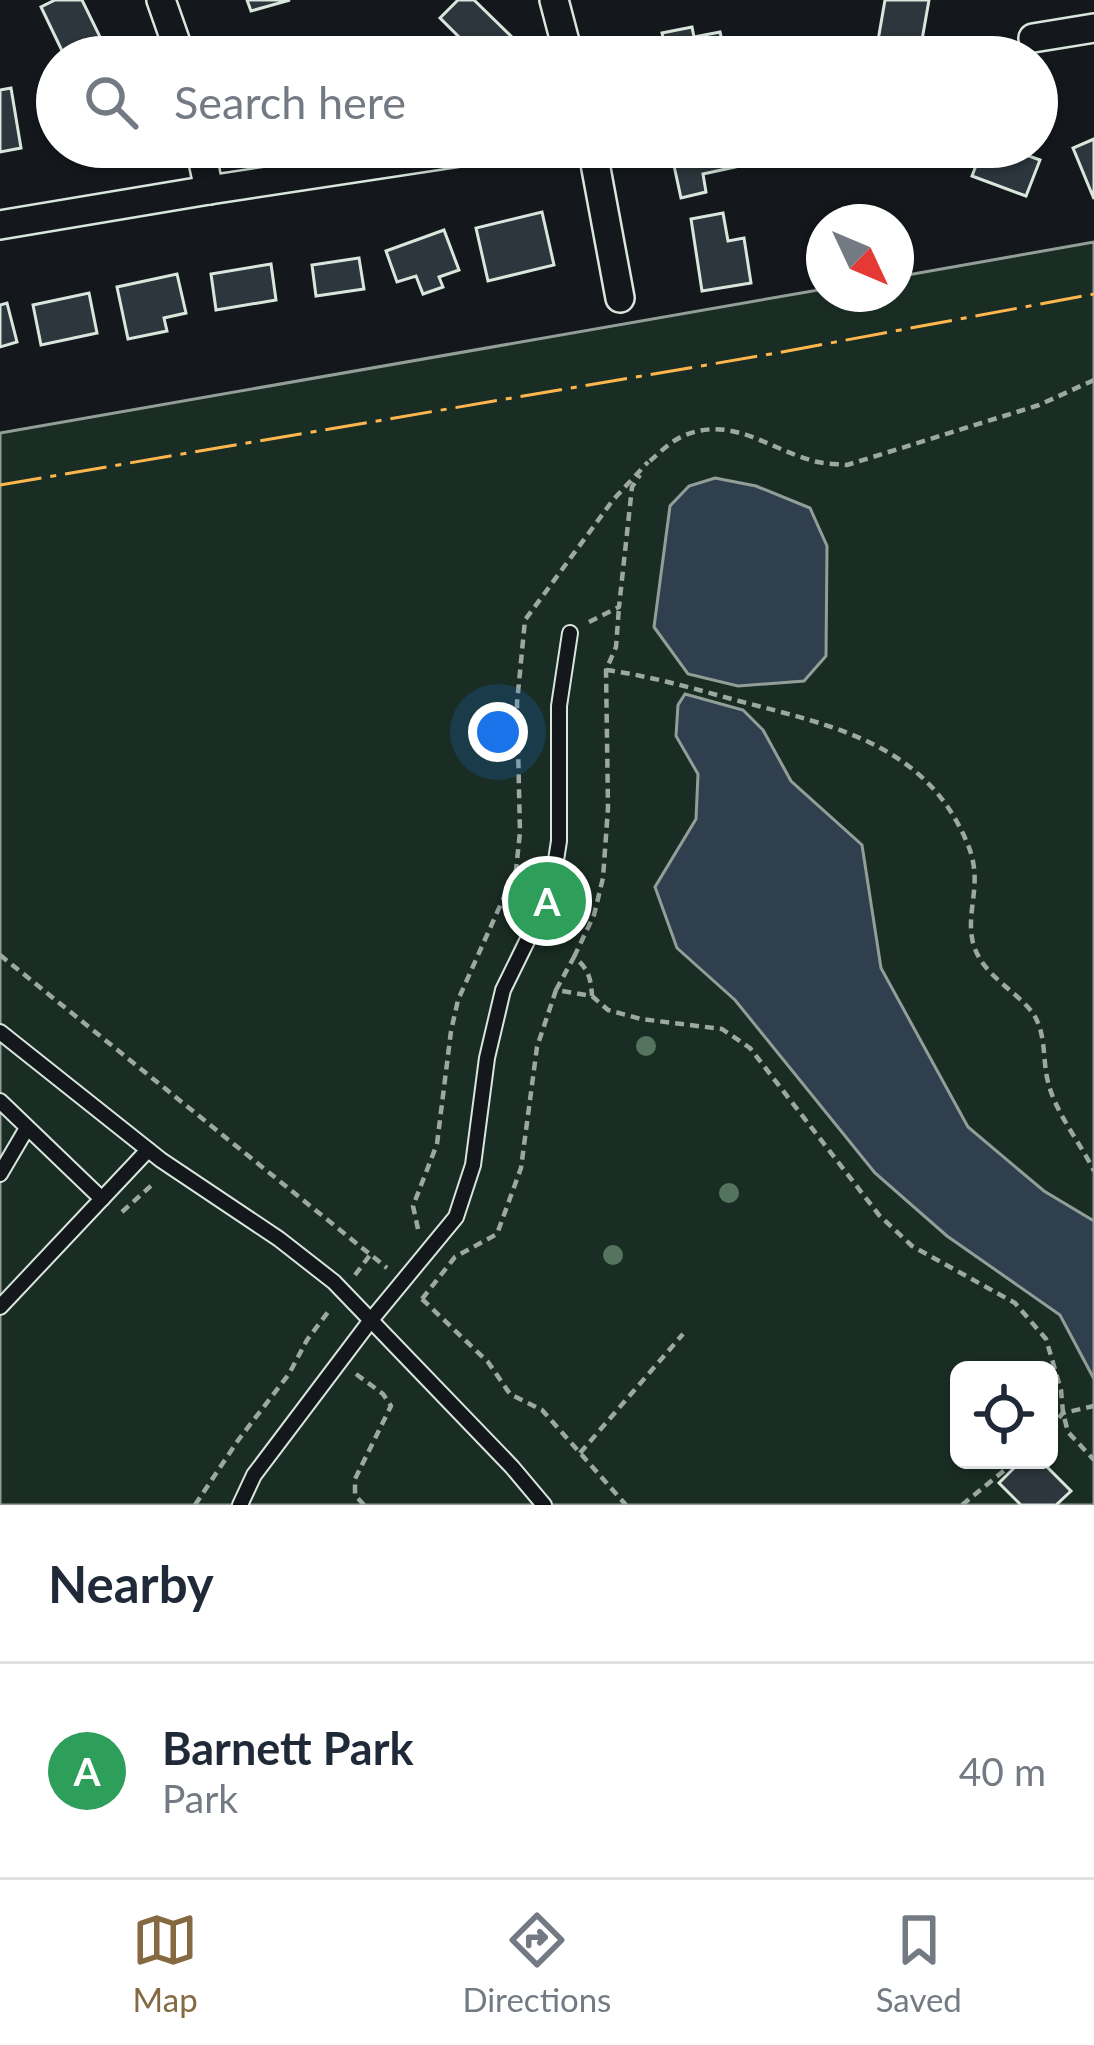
<!DOCTYPE html>
<style>
body{margin:0;font-family:Lato,sans-serif;background:#f2f2f3;color:#1f2937}
.controls{position:absolute;right:36px;bottom:36px;display:grid;overflow:hidden;border-radius:18px;box-shadow:0 3px 9px #0004}
.controls button{width:108px;height:108px;display:grid;place-items:center;padding:0;border:0;border-bottom:3px solid #e0e1e3;background:#fff;color:#1f2937;font:60px sans-serif}
.compass{position:absolute;left:806px;top:204px;width:108px;height:108px;border-radius:50%;background:#fff;box-shadow:0 3px 9px #0004;rotate:134deg}
.you{position:absolute;left:498px;top:732px;width:42px;height:42px;margin:-30px;border:9px solid #fff;border-radius:50%;background:#1a73e8;box-shadow:0 0 0 18px #1a73e833}
.badge{display:grid;place-items:center;width:78px;height:78px;border-radius:50%;background:#846941;color:#fff;font-size:39px;font-weight:700}
.pin{position:absolute;translate:-50% -50%;border:6px solid #fff;box-shadow:0 3px 12px #0006}
.list{margin:0;padding:0;list-style:none}
h2{display:flex;justify-content:space-between;align-items:center;height:156px;margin:0;padding:0 48px;font-size:51px}
h2 small{font-size:39px;font-weight:400;color:#747a83}
.list li{display:grid;grid-template-columns:78px 1fr auto;gap:36px;align-items:center;box-sizing:border-box;height:216px;padding:0 48px;border-top:3px solid #e0e1e3}
.list b{display:block;font-size:45px;white-space:nowrap}
.list p{margin:0;font-size:39px;white-space:nowrap;color:#747a83}
.list em{font-size:39px;font-style:normal;color:#747a83}
.icon{flex:none;width:66px;height:66px;fill:none;stroke:currentColor;stroke-width:2;stroke-linecap:round;stroke-linejoin:round}
.map{position:relative;flex:none;width:1094px;height:1505px;overflow:hidden}
.search{position:absolute;background:#fff;box-shadow:0 3px 9px #0004;left:36px;right:36px;top:36px;height:132px;display:flex;align-items:center;gap:30px;box-sizing:border-box;padding:0 42px;border-radius:66px;color:#747a83;font-size:45px}
.sheet{height:372px;background:#fff}
nav{display:flex;justify-content:space-around;align-items:center;box-sizing:border-box;height:168px;border-top:3px solid #e0e1e3;background:#fff;font-size:33px;color:#747a83}
nav a{display:grid;justify-items:center;gap:6px}
nav .on{color:#846941}
.map>svg:first-child{display:block}
.green{fill:#1a2d24;stroke:#939e99;stroke-width:3;fill-rule:evenodd}
.water{fill:#2f3f4d;stroke:#939e99;stroke-width:3}
.building{fill:#2c363c;stroke:#d8e6dc;stroke-width:3}
.lines{fill:none;stroke-linecap:round;stroke-linejoin:round}
.service-casing{stroke:#d8e6dc;stroke-width:18}
.minor-casing{stroke:#d8e6dc;stroke-width:32}
.path{stroke:#9da8a2;stroke-width:4.5;stroke-dasharray:9 6;stroke-linecap:butt}
.service{stroke:#14181c;stroke-width:14}
.minor{stroke:#14181c;stroke-width:27}
.power{stroke:#ffb74d;stroke-width:3;stroke-dasharray:42 9 6 9;stroke-linecap:butt}
.tree{fill:#55745f}
</style>
<div class="map">
<svg width="1094" height="1505" viewBox="0 0 1094 1505">
<rect width="100%" height="100%" fill="#14181c"/>
<path class="green" d="M 1094,242 L 1094,1505 L 0,1505 L 0,433 L 824,289 L 824,294 L 896,294 L 896,277 ZM 959,1370 L 1049,1370 L 1049,1460 L 959,1460 Z"/>
<g class="water">
<path d="M 715,478 L 756,486 L 810,508 L 827,546 L 826,656 L 804,681 L 738,686 L 688,674 L 654,627 L 670,506 L 689,486 Z"/>
<path d="M 685,694 L 743,710 L 763,730 L 791,781 L 862,845 L 881,968 L 968,1127 L 1044,1191 L 1094,1221 L 1094,1379 L 1060,1315 L 947,1236 L 875,1173 L 735,1000 L 677,948 L 655,887 L 696,819 L 698,774 L 676,736 L 678,705 Z"/>
</g>
<g class="building">
<path d="M 55,0 L 82,0 L 104,45 L 79,57 L 65,57 L 41,7 Z"/>
<path d="M 247,0 L 290,0 L 251,11 Z"/>
<path d="M 458,0 L 474,0 L 513,38 L 494,57 L 451,57 L 447,53 L 461,39 L 440,18 Z"/>
<path d="M 885,0 L 929,0 L 919,57 L 876,52 Z"/>
<path d="M 692,27 L 694,37 L 720,32 L 726,57 L 667,57 L 662,33 Z"/>
<path d="M 265,44 L 285,57 L 257,57 Z"/>
<path d="M 296,45 L 314,57 L 287,57 Z"/>
<path d="M 11,88 L 21,148 L 0,152 L 0,90 Z"/>
<path d="M 1094,139 L 1094,199 L 1073,148 Z"/>
<path d="M 670,147 L 731,147 L 735,167 L 703,174 L 706,192 L 681,198 Z"/>
<path d="M 983,147 L 1004,147 L 1040,160 L 1026,196 L 972,176 Z"/>
<path d="M 542,212 L 554,265 L 488,281 L 476,228 Z"/>
<path d="M 723,213 L 728,241 L 744,238 L 751,283 L 702,291 L 691,219 Z"/>
<path d="M 444,230 L 459,270 L 439,277 L 443,287 L 423,294 L 416,276 L 397,282 L 386,251 Z"/>
<path d="M 359,258 L 364,289 L 316,296 L 312,265 Z"/>
<path d="M 271,264 L 276,300 L 216,310 L 211,274 Z"/>
<path d="M 177,274 L 186,313 L 164,318 L 167,331 L 128,339 L 117,287 Z"/>
<path d="M 89,293 L 97,333 L 41,345 L 33,305 Z"/>
<path d="M 7,303 L 17,342 L 0,347 L 0,305 Z"/>
<path d="M 1022,1460 L 1040,1460 L 1071,1491 L 1056,1505 L 1021,1505 L 999,1483 Z"/>
</g>
<g class="lines">
<defs>
<g id="service">
<path d="M 0,1032 L 161,1160 L 279,1239 L 334,1282 L 512,1467 L 544,1505"/>
<path d="M 0,1101 L 102,1199"/>
<path d="M 0,1174 L 27,1128"/>
<path d="M 0,1307 L 148,1150"/>
<path d="M 240,1505 L 254,1475 L 371,1320 L 456,1217 L 473,1165 L 487,1058 L 503,990 L 551,892 L 559,841 L 559,706 L 570,633"/>
</g>
<g id="minor">
<path d="M 161,0 L 181,57"/>
<path d="M 554,0 L 569,57"/>
<path d="M 1033,38 L 1094,28"/>
<path d="M 200,147 L 209,190"/>
<path d="M 592,147 L 620,298"/>
<path d="M 0,225 L 209,190 L 493,147"/>
</g>
</defs>
<use href="#service" class="service-casing"/>
<use href="#minor" class="minor-casing"/>
<g class="path">
<path d="M 650,461 C 659,453 670,442 681,437 C 732,413 770,451 818,462 C 827,464 838,464 847,465 L 1039,405 L 1094,380"/>
<path d="M 589,622 L 619,607 L 632,487 L 640,475"/>
<path d="M 606,670 C 651,676 695,689 739,701 C 834,726 927,744 968,845 C 984,884 965,910 973,943 C 982,975 1013,988 1032,1012 C 1047,1033 1042,1059 1048,1082 C 1056,1114 1080,1142 1094,1171"/>
<path d="M 0,955 L 387,1268"/>
<path d="M 574,957 L 594,915 L 603,878 L 608,808 L 606,670 L 616,647 L 619,607"/>
<path d="M 556,990 L 574,957 C 588,968 591,978 592,996"/>
<path d="M 122,1212 L 154,1183"/>
<path d="M 418,1229 L 413,1206 L 437,1144 L 451,1031 L 458,1000 L 516,870 L 520,832 L 517,703 L 525,620 L 613,500 L 648,462"/>
<path d="M 355,1275 L 370,1255"/>
<path d="M 422,1299 L 455,1257 L 497,1234 L 521,1168 L 537,1047 L 556,990 L 592,996 L 608,1010 L 641,1019 L 722,1029 L 750,1048 L 879,1215 L 912,1246 L 1015,1303 L 1046,1339 L 1061,1390 L 1063,1413 L 1068,1432 L 1094,1460"/>
<path d="M 422,1299 L 488,1362 L 510,1394 L 542,1410 L 626,1505"/>
<path d="M 356,1374 L 383,1394 L 391,1406 L 355,1479 L 355,1495 L 364,1505"/>
<path d="M 1049,1429 L 1063,1413 L 1094,1406"/>
<path d="M 580,1453 L 683,1334"/>
<path d="M 195,1505 L 239,1439 L 289,1374 L 307,1340 L 331,1308"/>
<path d="M 962,1505 L 1017,1460"/>
</g>
<use href="#service" class="service"/>
<use href="#minor" class="minor"/>
<path class="power" d="M 0,485 L 771,354 L 1094,294"/>
</g>
<g class="tree">
<circle cx="646" cy="1046" r="10"/>
<circle cx="729" cy="1193" r="10"/>
<circle cx="613" cy="1255" r="10"/>
</g>
</svg>
<div class="controls">
<button><svg class="icon" aria-label="locate" viewBox="0 0 24 24"><circle cx="12" cy="12" r="6"/><path d="M12 2v4M12 18v4M2 12h4M18 12h4"/></svg></button>
</div>
<svg class="compass" viewBox="-18 -18 36 36"><path d="M0-13l5 13h-10z" fill="#e53935"/><path d="M0 13l5-13h-10z" fill="#747a83"/></svg>
<div class="you"></div>
<div class="pin badge" style="left:547px;top:901px;background:#2e9e5b">A</div>
<div class="search"><svg class="icon" aria-label="search" viewBox="0 0 24 24"><circle cx="10" cy="10" r="6"/><path d="M15 15l6 6"/></svg>Search here</div>
</div>
<section class="sheet">
<h2>Nearby<small></small></h2>
<ul class="list">
<li><span class="badge" style="background:#2e9e5b">A</span><div><b>Barnett Park</b><p>Park</p></div><em>40 m</em></li>
</ul>
</section>
<nav>
<a class="on"><svg class="icon" aria-label="map" viewBox="0 0 24 24"><path d="M3 6l6-2 6 2 6-2v14l-6 2-6-2-6 2zM9 4v14M15 6v14"/></svg>Map</a>
<a><svg class="icon" aria-label="directions" viewBox="0 0 24 24"><path d="M12 3l9 9-9 9-9-9zM9 14v-3h6M13 9l2 2-2 2"/></svg>Directions</a>
<a><svg class="icon" aria-label="saved" viewBox="0 0 24 24"><path d="M7 4h10v16l-5-4-5 4z"/></svg>Saved</a>
</nav>
